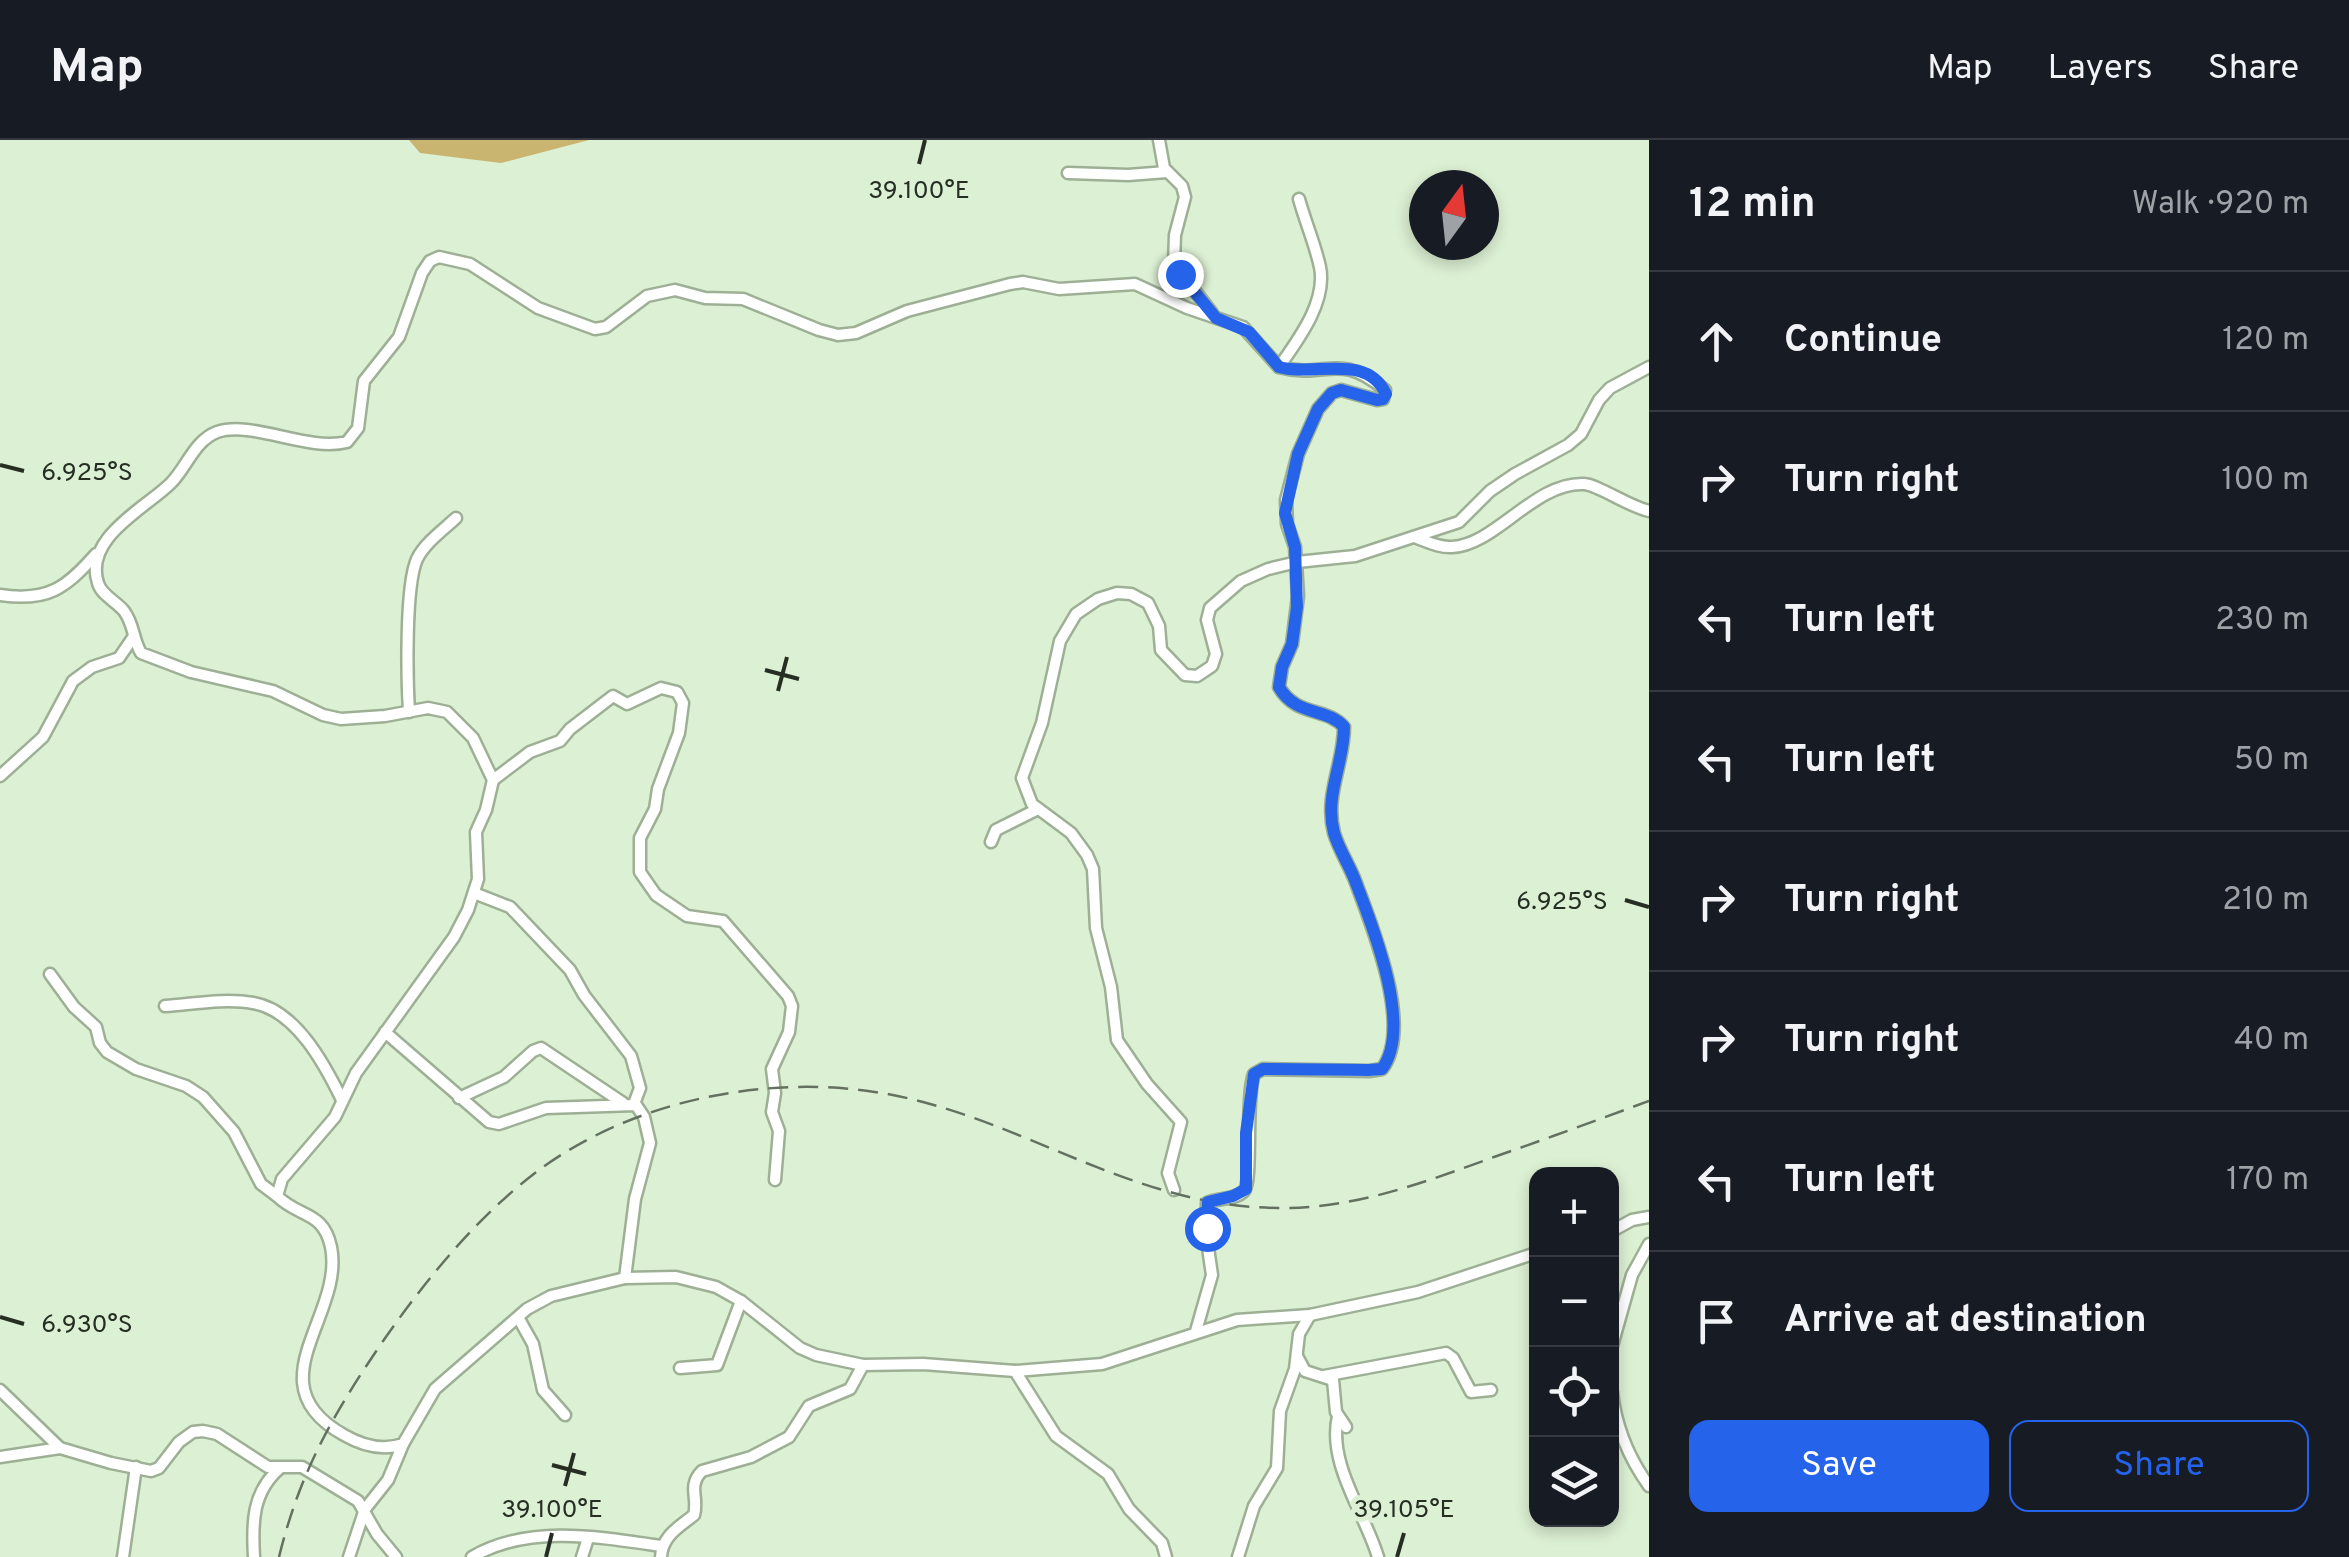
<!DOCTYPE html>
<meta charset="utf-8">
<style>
body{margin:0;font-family:Overpass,sans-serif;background:#20242c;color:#f1f3f6}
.controls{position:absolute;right:30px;bottom:30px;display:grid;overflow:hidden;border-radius:20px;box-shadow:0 5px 15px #0003}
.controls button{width:90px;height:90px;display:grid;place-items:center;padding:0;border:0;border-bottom:2px solid #363941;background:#171b24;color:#f1f3f6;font:50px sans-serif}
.compass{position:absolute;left:1409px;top:30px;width:90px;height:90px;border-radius:50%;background:#171b24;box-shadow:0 5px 15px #0003;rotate:15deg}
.stop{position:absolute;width:30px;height:30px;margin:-22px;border:8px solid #2563eb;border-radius:50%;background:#fff}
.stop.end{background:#2563eb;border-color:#fff;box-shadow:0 2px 10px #0008}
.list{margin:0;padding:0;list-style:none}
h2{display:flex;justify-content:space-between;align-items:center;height:130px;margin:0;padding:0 40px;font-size:42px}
h2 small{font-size:32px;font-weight:400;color:#9ea1a6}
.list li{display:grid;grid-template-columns:65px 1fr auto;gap:30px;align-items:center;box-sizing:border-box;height:140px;padding:0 40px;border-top:2px solid #363941}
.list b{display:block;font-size:38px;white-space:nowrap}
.list em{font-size:32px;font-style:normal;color:#9ea1a6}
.actions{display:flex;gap:20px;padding:30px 40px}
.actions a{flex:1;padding:22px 0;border:2px solid #2563eb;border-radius:20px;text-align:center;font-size:35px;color:#2563eb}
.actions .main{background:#2563eb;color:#fff}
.icon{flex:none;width:55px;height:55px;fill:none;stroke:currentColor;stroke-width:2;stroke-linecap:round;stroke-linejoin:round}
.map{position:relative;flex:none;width:1649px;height:1417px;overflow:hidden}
header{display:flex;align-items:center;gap:60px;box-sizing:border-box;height:140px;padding:0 50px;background:#171b24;border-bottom:2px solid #363941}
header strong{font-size:48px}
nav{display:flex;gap:55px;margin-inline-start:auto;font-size:35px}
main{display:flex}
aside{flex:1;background:#171b24}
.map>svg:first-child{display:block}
.forest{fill:#c9b470}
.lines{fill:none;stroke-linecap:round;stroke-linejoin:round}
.street-casing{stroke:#9db095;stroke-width:15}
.street{stroke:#fff;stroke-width:10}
.rail{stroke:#657160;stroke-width:2.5;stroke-dasharray:20 10;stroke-linecap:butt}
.route{stroke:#2563eb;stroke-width:12}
.ticks{fill:none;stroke:#262e23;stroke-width:4}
.ticks-label{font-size:25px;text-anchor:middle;fill:#262e23;stroke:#dcf0d3;stroke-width:10;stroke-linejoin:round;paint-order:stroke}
</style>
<header>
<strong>Map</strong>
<nav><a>Map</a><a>Layers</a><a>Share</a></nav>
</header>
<main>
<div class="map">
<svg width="1649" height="1417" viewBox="0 0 1649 1417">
<rect width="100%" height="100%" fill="#dcf0d3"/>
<path class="forest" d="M 409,0 L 589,0 L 501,23 L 420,13 Z"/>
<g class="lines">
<defs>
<g id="street">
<path d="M 1159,0 L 1164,28 L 1182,46 L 1185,57 L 1175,95 L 1174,124 L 1212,173"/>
<path d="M 1068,33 L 1128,35 L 1167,32"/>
<path d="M 1279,227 C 1298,200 1327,162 1320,127 C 1315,104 1305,81 1299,59"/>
<path d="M 1414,397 C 1426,401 1439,408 1452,407 C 1496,405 1534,342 1584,344 C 1599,345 1627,366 1649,371"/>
<path d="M 0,455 C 48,462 66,448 96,414"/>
<path d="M 409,572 C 407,539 405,446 417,419 C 425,403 443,390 456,378"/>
<path d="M 0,636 L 43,597 L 73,541 L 92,527 L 119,518 L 134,496"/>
<path d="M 493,640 L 530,612 L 560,601 L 570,589 L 613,556 L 627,564 L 661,548 L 677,552 L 683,563 L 679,593 L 658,649 L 655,669 L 640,698 L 640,732 L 656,755 L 687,776 L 723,781 L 788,856 L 792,866 L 789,892 L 772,929 L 775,953 L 772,972 L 779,991 L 775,1040"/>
<path d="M 991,702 L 996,690 L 1038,669"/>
<path d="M 474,753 L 510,767 L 570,830 L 584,855 L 631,916 L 640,948 L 634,964"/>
<path d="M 50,834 L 74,867 L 96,887 L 100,903 L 107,912 L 136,929 L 186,946 L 203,957 L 234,992 L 261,1044 L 277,1056"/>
<path d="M 165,866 C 193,864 225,858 253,863 C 296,870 325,925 342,960"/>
<path d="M 385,892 L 489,982 L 499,984 L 546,968 L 636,965 L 644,977 L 650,1003 L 635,1059 L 625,1138"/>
<path d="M 459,958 L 504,937 L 533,911 L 541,908 L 623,963"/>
<path d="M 1174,1050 L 1168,1033 L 1181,982 L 1147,944 L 1117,900 L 1111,847 L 1096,788 L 1093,729 L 1087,715 L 1071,693 L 1032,664 L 1022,638 L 1042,583 L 1060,501 L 1076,474 L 1098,459 L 1117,453 L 1131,454 L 1148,463 L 1159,486 L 1161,510 L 1185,535 L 1197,536 L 1212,526 L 1216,514 L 1207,480 L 1210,468 L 1241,441 L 1268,429 L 1297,422 L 1355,416 L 1459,382 L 1490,351 L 1515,334 L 1568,305 L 1581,294 L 1599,260 L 1610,248 L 1649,227"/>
<path d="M 1612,1091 L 1632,1080 L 1649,1077"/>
<path d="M 519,1179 L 533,1204 L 543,1250 L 565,1275"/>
<path d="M 1196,1191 L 1212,1135 L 1206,1094 L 1207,1063 C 1217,1058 1236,1060 1244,1051 C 1253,1041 1245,958 1254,934 L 1263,929 L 1369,931 L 1382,929 C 1414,887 1372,787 1356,743 C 1350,726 1339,710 1334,693 C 1324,655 1344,624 1344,587 C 1327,567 1296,577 1279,547 L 1282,527 L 1292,504 L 1298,456 L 1295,407 L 1287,384 L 1286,360 L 1298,314 L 1318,269 L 1332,253 L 1341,250 L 1377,260 L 1383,259 L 1385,250 C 1338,210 1327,240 1279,227 L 1243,187 L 1187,168 L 1135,144 L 1059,149 L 1023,142 L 1010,144 L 907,171 L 856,193 L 838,195 L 819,190 L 743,159 L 705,158 L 675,150 L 647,156 L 606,187 L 595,189 L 538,168 L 470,124 L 439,117 L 430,121 L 422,133 L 399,197 L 364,241 L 358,288 L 347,302 C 307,312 252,280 217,292 C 194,301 187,327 171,343 C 146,368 83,398 98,443 C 101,455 116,461 124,471 C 134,484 133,500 141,513 L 191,532 L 273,551 L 323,575 L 341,579 L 385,576 L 428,568 L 447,572 L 473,598 L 493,640 L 486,670 L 476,692 L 478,739 L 468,770 L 454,797 L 356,933 L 335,977 L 282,1039 L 277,1056 C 299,1078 323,1070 331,1107 C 345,1176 252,1244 344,1295 C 363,1306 383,1311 403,1304 L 435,1249 L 527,1169 L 551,1156 L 625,1138 L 676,1137 L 716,1147 L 741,1161 L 800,1208 L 816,1215 L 863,1225 L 923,1224 L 1015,1231 L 1102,1224 L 1237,1180 L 1310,1175 L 1418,1152 L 1536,1113"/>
<path d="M 1612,1206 L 1632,1135 L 1649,1104"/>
<path d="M 1297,1216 L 1305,1231 L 1333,1240 L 1336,1272 L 1346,1287"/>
<path d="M 680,1228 L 717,1225 L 741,1161"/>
<path d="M 1015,1231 L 1056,1296 L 1108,1334 L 1129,1369 L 1162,1403 L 1166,1417"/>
<path d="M 1324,1236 L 1446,1213 L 1453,1218 L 1471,1252 L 1491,1250"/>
<path d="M 0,1250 L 60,1308 L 111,1323 L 151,1331 L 159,1328 L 179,1302 L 193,1292 L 203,1291 L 217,1294 L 268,1327 L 302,1327 L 358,1361 L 377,1394 L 396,1417"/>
<path d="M 1612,1252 C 1616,1288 1628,1317 1649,1346"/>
<path d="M 1338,1276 C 1327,1324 1365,1373 1378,1417"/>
<path d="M 0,1317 L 60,1308"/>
<path d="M 123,1417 L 136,1327"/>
<path d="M 254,1417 C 252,1383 252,1352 280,1328"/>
<path d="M 349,1417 L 365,1369 L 388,1340 L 403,1304"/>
<path d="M 472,1417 C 528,1384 600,1397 661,1406"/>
<path d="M 582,1417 L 588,1398"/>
<path d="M 661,1417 C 662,1396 679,1387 694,1375 C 699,1358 687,1346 702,1331 L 751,1317 L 789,1297 L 809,1266 L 850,1249 L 863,1225"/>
<path d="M 1238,1417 L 1254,1366 L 1277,1328 L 1280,1271 L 1295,1229 L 1299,1194 L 1310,1175"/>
</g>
</defs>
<use href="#street" class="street-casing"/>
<use href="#street" class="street"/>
<path class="rail" d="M 279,1417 C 300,1332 332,1276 381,1204 C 424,1142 475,1079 535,1033 C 638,955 787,929 911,959 C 1040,990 1139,1067 1279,1068 C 1355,1069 1425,1042 1494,1017 C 1546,999 1597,980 1649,961"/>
</g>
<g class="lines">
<path class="route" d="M 1180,134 L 1216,178 L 1249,192 L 1279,227 C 1314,237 1366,212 1386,254 L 1383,259 L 1377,260 L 1341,250 L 1332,253 L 1318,269 L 1298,314 L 1285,373 L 1295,407 L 1297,467 L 1292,504 L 1282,527 L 1279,547 C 1296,577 1327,567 1344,587 C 1344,624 1324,655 1334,693 C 1339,710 1350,726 1356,743 C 1373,787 1413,887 1382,929 L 1369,930 L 1263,929 L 1254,934 L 1246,993 L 1246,1049 L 1233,1056 L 1208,1062 L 1207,1088"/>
</g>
<path class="ticks" d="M 919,24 L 925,0M 0,325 L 24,331M 765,530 L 799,539M 778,551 L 787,517M 1625,760 L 1649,767M 0,1177 L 24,1184M 552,1325 L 586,1334M 565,1346 L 574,1313M 546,1417 L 552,1393M 1397,1417 L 1404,1393"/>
<g class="ticks-label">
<text x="919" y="58">39.100°E</text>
<text x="87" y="340">6.925°S</text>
<text x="1562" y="769">6.925°S</text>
<text x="87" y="1192">6.930°S</text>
<text x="552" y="1377">39.100°E</text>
<text x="1404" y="1377">39.105°E</text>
</g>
</svg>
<div class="controls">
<button>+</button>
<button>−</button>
<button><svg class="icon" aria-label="locate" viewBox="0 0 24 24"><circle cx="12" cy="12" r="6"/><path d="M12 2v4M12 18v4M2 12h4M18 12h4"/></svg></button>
<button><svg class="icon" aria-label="layers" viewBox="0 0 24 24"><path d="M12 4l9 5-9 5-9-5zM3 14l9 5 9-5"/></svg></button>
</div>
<svg class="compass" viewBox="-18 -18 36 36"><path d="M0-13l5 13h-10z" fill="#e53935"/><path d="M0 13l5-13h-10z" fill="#9ea1a6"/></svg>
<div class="stop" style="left:1207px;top:1088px"></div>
<div class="stop end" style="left:1180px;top:134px"></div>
</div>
<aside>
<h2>12 min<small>Walk · 920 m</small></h2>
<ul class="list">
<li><svg class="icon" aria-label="ahead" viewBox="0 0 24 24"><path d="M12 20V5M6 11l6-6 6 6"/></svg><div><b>Continue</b></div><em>120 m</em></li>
<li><svg class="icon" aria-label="right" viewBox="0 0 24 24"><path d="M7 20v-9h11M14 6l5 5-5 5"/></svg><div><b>Turn right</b></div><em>100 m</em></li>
<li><svg class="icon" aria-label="left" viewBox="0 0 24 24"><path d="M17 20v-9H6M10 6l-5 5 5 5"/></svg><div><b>Turn left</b></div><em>230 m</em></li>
<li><svg class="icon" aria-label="left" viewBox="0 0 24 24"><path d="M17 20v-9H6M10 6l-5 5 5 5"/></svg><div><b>Turn left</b></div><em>50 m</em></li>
<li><svg class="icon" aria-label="right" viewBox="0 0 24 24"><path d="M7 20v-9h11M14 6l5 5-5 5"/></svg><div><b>Turn right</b></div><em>210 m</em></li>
<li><svg class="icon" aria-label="right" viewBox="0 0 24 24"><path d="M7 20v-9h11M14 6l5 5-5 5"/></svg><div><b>Turn right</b></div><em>40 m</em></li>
<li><svg class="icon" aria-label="left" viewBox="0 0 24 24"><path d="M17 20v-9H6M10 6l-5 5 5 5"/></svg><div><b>Turn left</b></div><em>170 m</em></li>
<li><svg class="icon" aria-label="arrive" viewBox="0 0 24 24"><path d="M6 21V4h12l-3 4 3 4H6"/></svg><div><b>Arrive at destination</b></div></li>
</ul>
<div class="actions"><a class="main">Save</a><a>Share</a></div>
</aside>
</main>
